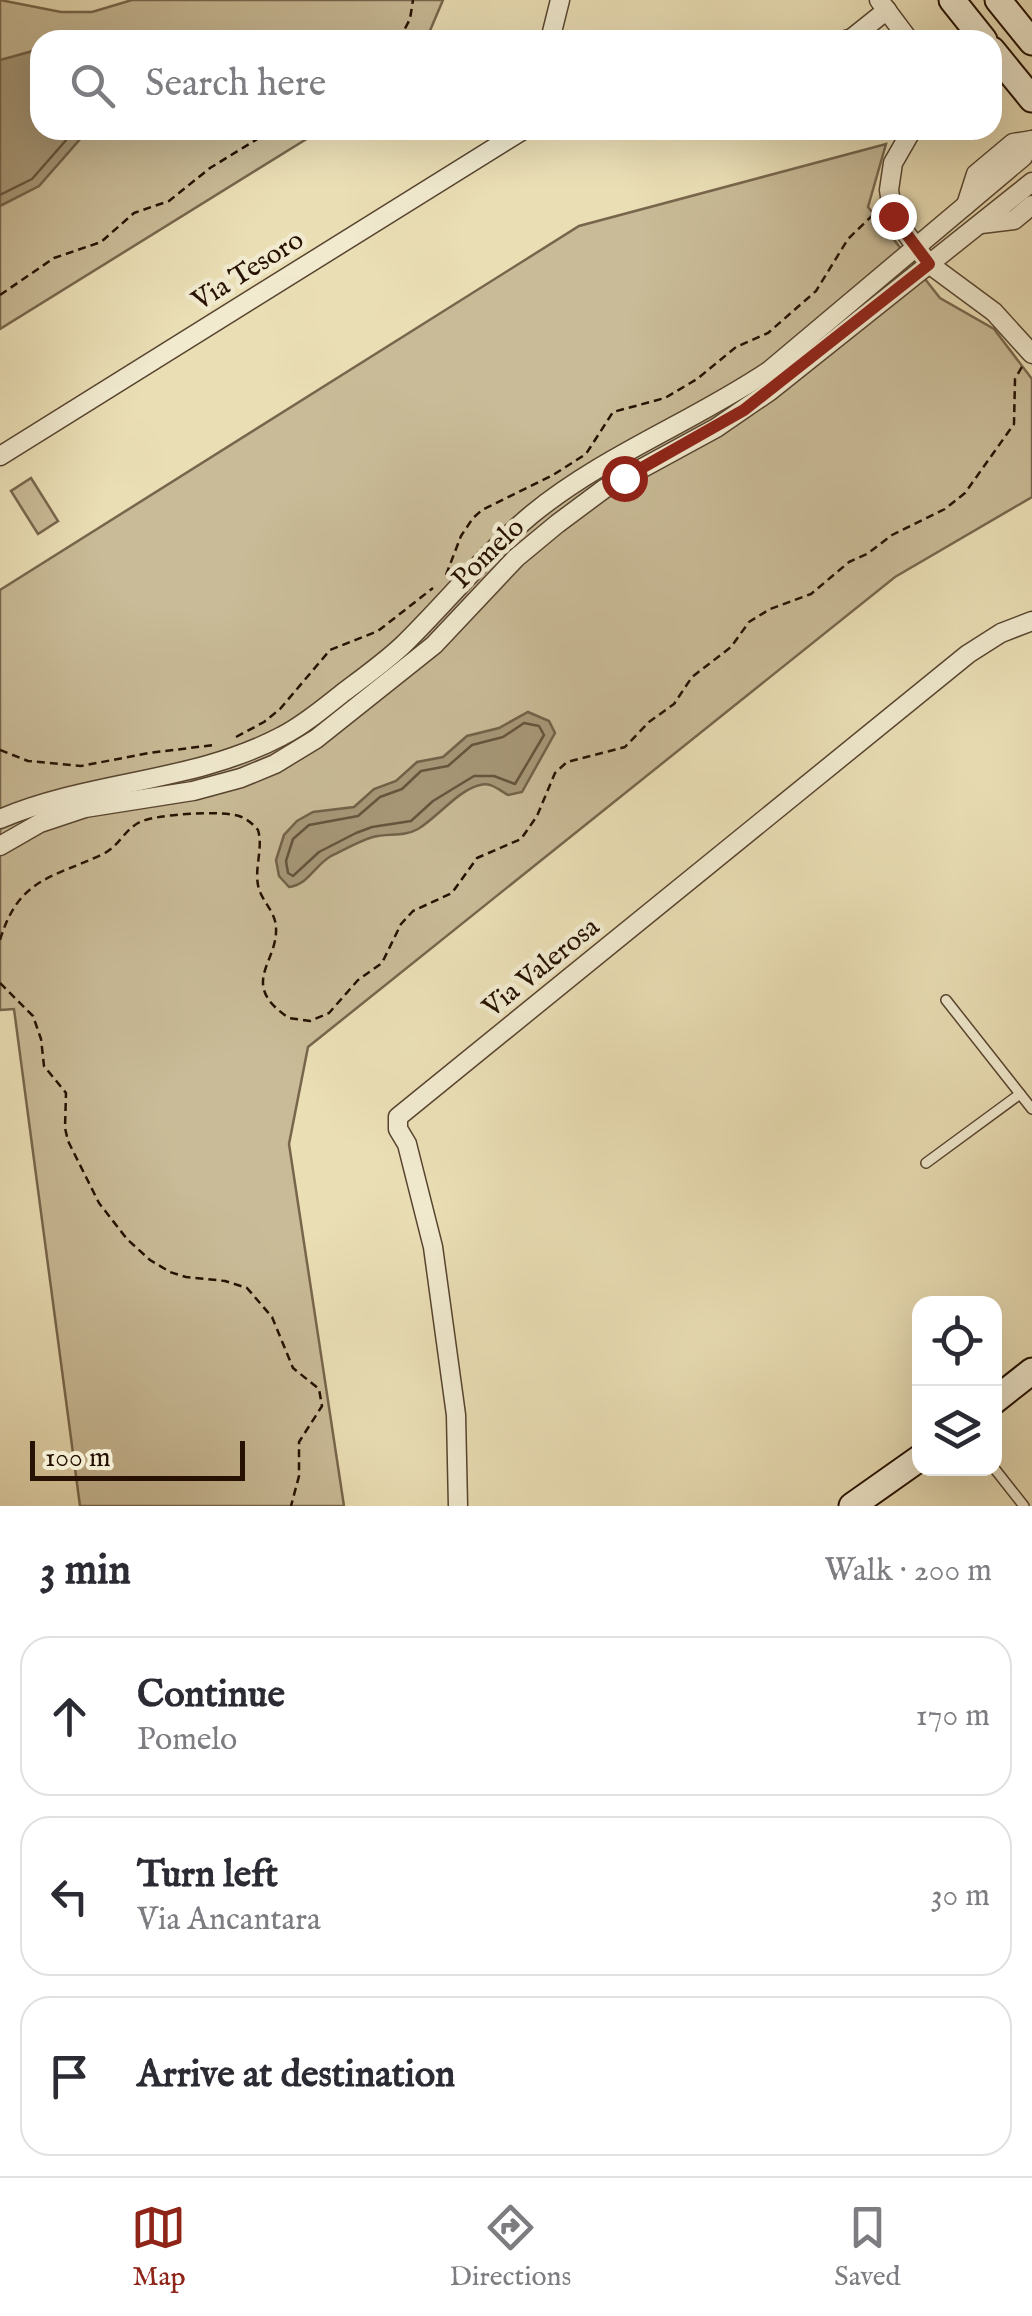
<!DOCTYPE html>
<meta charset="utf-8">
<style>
body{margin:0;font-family:"IM FELL English",serif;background:#f7f7f7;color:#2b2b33}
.controls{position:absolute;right:30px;bottom:30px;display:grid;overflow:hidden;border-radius:20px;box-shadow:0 10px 40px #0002}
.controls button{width:90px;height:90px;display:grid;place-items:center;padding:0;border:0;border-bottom:2px solid #e1e1e2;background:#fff;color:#2b2b33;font:50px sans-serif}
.scale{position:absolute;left:30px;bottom:25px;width:215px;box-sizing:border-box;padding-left:10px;border:5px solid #261102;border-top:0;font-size:28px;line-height:35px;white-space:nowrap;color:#261102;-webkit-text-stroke:8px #f1eacf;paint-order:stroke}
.stop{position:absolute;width:30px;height:30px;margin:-22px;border:8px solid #8f2418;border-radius:50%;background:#fff}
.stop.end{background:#8f2418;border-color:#fff;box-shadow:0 2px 10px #0008}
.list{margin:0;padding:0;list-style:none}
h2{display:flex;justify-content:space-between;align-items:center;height:130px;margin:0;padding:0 40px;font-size:42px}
h2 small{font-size:32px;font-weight:400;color:#7c7c81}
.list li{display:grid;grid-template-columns:65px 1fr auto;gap:30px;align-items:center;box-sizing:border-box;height:160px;margin:0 20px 20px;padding:0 20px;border:2px solid #e1e1e2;border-radius:30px}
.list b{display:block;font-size:38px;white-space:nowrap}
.list p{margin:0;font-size:32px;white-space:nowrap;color:#7c7c81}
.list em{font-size:32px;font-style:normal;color:#7c7c81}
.icon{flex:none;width:55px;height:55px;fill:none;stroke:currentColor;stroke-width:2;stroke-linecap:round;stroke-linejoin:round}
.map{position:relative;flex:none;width:1032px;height:1506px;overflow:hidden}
.search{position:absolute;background:#fff;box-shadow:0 10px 40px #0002;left:30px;right:30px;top:30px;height:110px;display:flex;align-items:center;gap:25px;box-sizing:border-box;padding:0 35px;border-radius:30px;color:#7c7c81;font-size:38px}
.sheet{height:670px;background:#fff}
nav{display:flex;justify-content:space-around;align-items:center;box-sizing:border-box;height:140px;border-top:2px solid #e1e1e2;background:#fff;font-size:28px;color:#7c7c81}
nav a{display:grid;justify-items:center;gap:5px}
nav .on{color:#8f2418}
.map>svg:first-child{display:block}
.green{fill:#c9bb97;stroke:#78664c;stroke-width:2.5}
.water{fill:#a79878;stroke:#736249;stroke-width:2.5}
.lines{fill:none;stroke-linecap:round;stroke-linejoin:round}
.shore{stroke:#66543d;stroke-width:2.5}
.service-casing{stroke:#57442f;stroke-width:12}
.minor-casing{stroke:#57442f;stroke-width:21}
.secondary-casing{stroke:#261102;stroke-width:29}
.path{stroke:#261102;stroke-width:2.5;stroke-dasharray:8 5;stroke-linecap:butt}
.service{stroke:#f1eacf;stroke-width:9}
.minor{stroke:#f1eacf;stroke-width:18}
.secondary{stroke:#f1eacf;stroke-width:25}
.route{stroke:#8f2418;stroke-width:12}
.labels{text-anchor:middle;stroke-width:9;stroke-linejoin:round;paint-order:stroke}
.street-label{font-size:28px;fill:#261102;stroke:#f1eacf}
</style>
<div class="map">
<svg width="1032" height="1506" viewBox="0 0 1032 1506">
<rect width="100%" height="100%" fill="#eadeb5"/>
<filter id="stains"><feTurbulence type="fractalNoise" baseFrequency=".002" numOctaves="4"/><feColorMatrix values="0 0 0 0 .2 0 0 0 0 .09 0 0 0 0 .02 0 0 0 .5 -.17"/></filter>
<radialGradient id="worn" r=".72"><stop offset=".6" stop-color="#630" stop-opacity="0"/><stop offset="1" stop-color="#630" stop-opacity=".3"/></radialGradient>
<g class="green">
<path d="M 0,0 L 61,12 L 92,12 L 132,0 L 443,0 L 426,40 L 40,40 L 40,130 L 321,130 L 0,329 Z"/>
<path d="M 886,144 L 868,207 L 940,298 L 994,329 L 1032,379 L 1032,497 L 895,577 L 308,1047 L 289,1144 L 344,1506 L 80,1506 L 14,1009 L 0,1010 L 0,590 L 579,226 Z"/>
<path d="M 31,478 L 58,521 L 38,534 L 11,491 Z"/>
</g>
<g class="water">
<path d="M 40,49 L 40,130 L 118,130 L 113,134 L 95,132 L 82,137 L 39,186 L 0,206 L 0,60 Z"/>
<path d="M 528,712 L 549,721 L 555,733 L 522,792 L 508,795 C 499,790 491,782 480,785 C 458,790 437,818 418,829 C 404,837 388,833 373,837 C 359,841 344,850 331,856 C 314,866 309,884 289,887 L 279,876 L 276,860 L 284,835 L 297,821 L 313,812 L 354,807 L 374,789 L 396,781 L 417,762 L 443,757 L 467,736 L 499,728 Z"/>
</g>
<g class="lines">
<g class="shore">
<path d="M 0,195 L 32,179 L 75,130"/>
<path d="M 524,723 L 539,726 L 544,735 L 515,784 L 494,776 L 474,776 L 433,801 L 411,821 L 372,827 L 356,833 L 319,852 L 293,876 L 288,873 L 286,861 L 293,839 L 309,825 L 358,816 L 380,797 L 402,789 L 421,771 L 448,766 L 472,745 L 503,737 Z"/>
</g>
<defs>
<g id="service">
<path d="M 946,1000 L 1032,1109"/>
<path d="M 926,1163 L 1020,1094"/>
<path d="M 994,1468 L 1024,1506"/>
</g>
<g id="minor">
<path d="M 879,0 L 909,40"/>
<path d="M 550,40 L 560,0"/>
<path d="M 845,40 L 852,38 L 887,10"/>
<path d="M 912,130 L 893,163 L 889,190 L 893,216 L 929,264 L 994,312 L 1032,354"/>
<path d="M 966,205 L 976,174 L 1013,143 L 1032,140"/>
<path d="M 981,224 L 1014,220 L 1032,205"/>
<path d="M 0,456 L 523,130"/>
<path d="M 0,819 C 91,780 193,783 282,736 C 304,725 325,707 344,692 C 364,677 385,662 403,645 C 446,603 485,554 531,515 C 604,455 693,422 770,370 L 1023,157 L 1032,140"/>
<path d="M 0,846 L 40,823 L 85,808 L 193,791 L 241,778 L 275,764 L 316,739 L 434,645 L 516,558 L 557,524 L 604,489 L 716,428 L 770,391 L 1032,182"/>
<path d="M 458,1506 L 456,1415 L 433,1247 L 407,1144 L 398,1129 L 398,1117 L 968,654 L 1001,633 L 1032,621"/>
</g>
<g id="secondary">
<path d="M 952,0 L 984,40"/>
<path d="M 998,0 L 1032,42"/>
<path d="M 992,50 L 1032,99"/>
<path d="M 994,1401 L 1032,1371"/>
<path d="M 852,1506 L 920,1458"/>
</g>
</defs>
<use href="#service" class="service-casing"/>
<use href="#minor" class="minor-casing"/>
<use href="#secondary" class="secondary-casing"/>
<g class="path">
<path d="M 399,40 L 410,19 L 413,0"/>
<path d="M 0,295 L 54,258 L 101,242 L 134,213 L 169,201 L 210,168 L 272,130"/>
<path d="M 446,575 L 461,536 L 473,518 L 482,510 L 553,475 L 586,454 L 613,412 L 665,398 L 697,379 L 736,347 L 768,333 L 816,291 L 848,239 L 876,212"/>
<path d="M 236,737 L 264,722 L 280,709 L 330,650 L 378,631 L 433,588"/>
<path d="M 0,750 L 28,761 L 81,766 L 149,753 L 214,745"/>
<path d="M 0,940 C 19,877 53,878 103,854 C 118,847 124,831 138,823 C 153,814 222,810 239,816 C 247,819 253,824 258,830 C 264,850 252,872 260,892 C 265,904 276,914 276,928 C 278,963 238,984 289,1018 L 310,1021 L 329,1013 L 358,980 L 382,963 L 401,924 L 413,911 L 452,893 L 477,858 L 521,839 L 537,816 L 555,773 L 567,762 L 625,747 L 649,722 L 674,704 L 692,677 L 731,647 L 749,622 L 770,609 L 811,594 L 849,562 L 867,554 L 892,535 L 945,509 L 965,493 L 1014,424 L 1015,379 L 1023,365"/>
<path d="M 0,983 L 33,1016 L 41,1039 L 44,1066 L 66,1093 L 65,1128 L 68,1141 L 99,1203 L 127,1239 L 150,1260 L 170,1272 L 186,1277 L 225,1281 L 247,1288 L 272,1317 L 293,1368 L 319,1389 L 322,1406 L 299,1442 L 299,1476 L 291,1506"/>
</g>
<use href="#service" class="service"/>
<use href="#minor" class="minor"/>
<use href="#secondary" class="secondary"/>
</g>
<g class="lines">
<path class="route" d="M 624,478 L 744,410 L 929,264 L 893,216"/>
</g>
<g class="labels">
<g class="street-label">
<text transform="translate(247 269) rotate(-32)" y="10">Via Tesoro</text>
<text transform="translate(487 552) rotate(-44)" y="10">Pomelo</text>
<text transform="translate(540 966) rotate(-39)" y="10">Via Valerosa</text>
</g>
</g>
<rect width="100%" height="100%" filter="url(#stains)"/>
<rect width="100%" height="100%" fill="url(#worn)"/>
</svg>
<div class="controls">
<button><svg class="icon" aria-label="locate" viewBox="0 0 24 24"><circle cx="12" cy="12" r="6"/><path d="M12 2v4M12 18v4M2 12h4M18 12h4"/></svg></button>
<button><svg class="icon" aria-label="layers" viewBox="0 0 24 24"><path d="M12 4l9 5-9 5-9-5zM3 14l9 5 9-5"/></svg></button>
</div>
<div class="scale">100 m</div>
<div class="stop" style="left:624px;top:478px"></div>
<div class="stop end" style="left:893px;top:216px"></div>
<div class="search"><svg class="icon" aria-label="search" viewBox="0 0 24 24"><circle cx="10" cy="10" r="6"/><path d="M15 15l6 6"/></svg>Search here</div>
</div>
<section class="sheet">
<h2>3 min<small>Walk · 200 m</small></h2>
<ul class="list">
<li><svg class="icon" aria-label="ahead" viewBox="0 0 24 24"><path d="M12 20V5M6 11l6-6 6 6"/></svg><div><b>Continue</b><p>Pomelo</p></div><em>170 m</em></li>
<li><svg class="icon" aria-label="left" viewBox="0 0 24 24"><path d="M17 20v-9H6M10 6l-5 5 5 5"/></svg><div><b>Turn left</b><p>Via Ancantara</p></div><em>30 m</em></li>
<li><svg class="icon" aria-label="arrive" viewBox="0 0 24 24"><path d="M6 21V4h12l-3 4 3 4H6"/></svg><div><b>Arrive at destination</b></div></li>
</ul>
</section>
<nav>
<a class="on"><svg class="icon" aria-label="map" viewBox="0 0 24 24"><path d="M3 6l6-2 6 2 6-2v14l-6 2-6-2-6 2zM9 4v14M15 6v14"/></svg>Map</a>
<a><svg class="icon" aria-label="directions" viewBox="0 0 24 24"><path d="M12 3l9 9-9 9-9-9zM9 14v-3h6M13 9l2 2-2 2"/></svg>Directions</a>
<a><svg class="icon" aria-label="saved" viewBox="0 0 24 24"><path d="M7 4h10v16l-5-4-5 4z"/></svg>Saved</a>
</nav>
